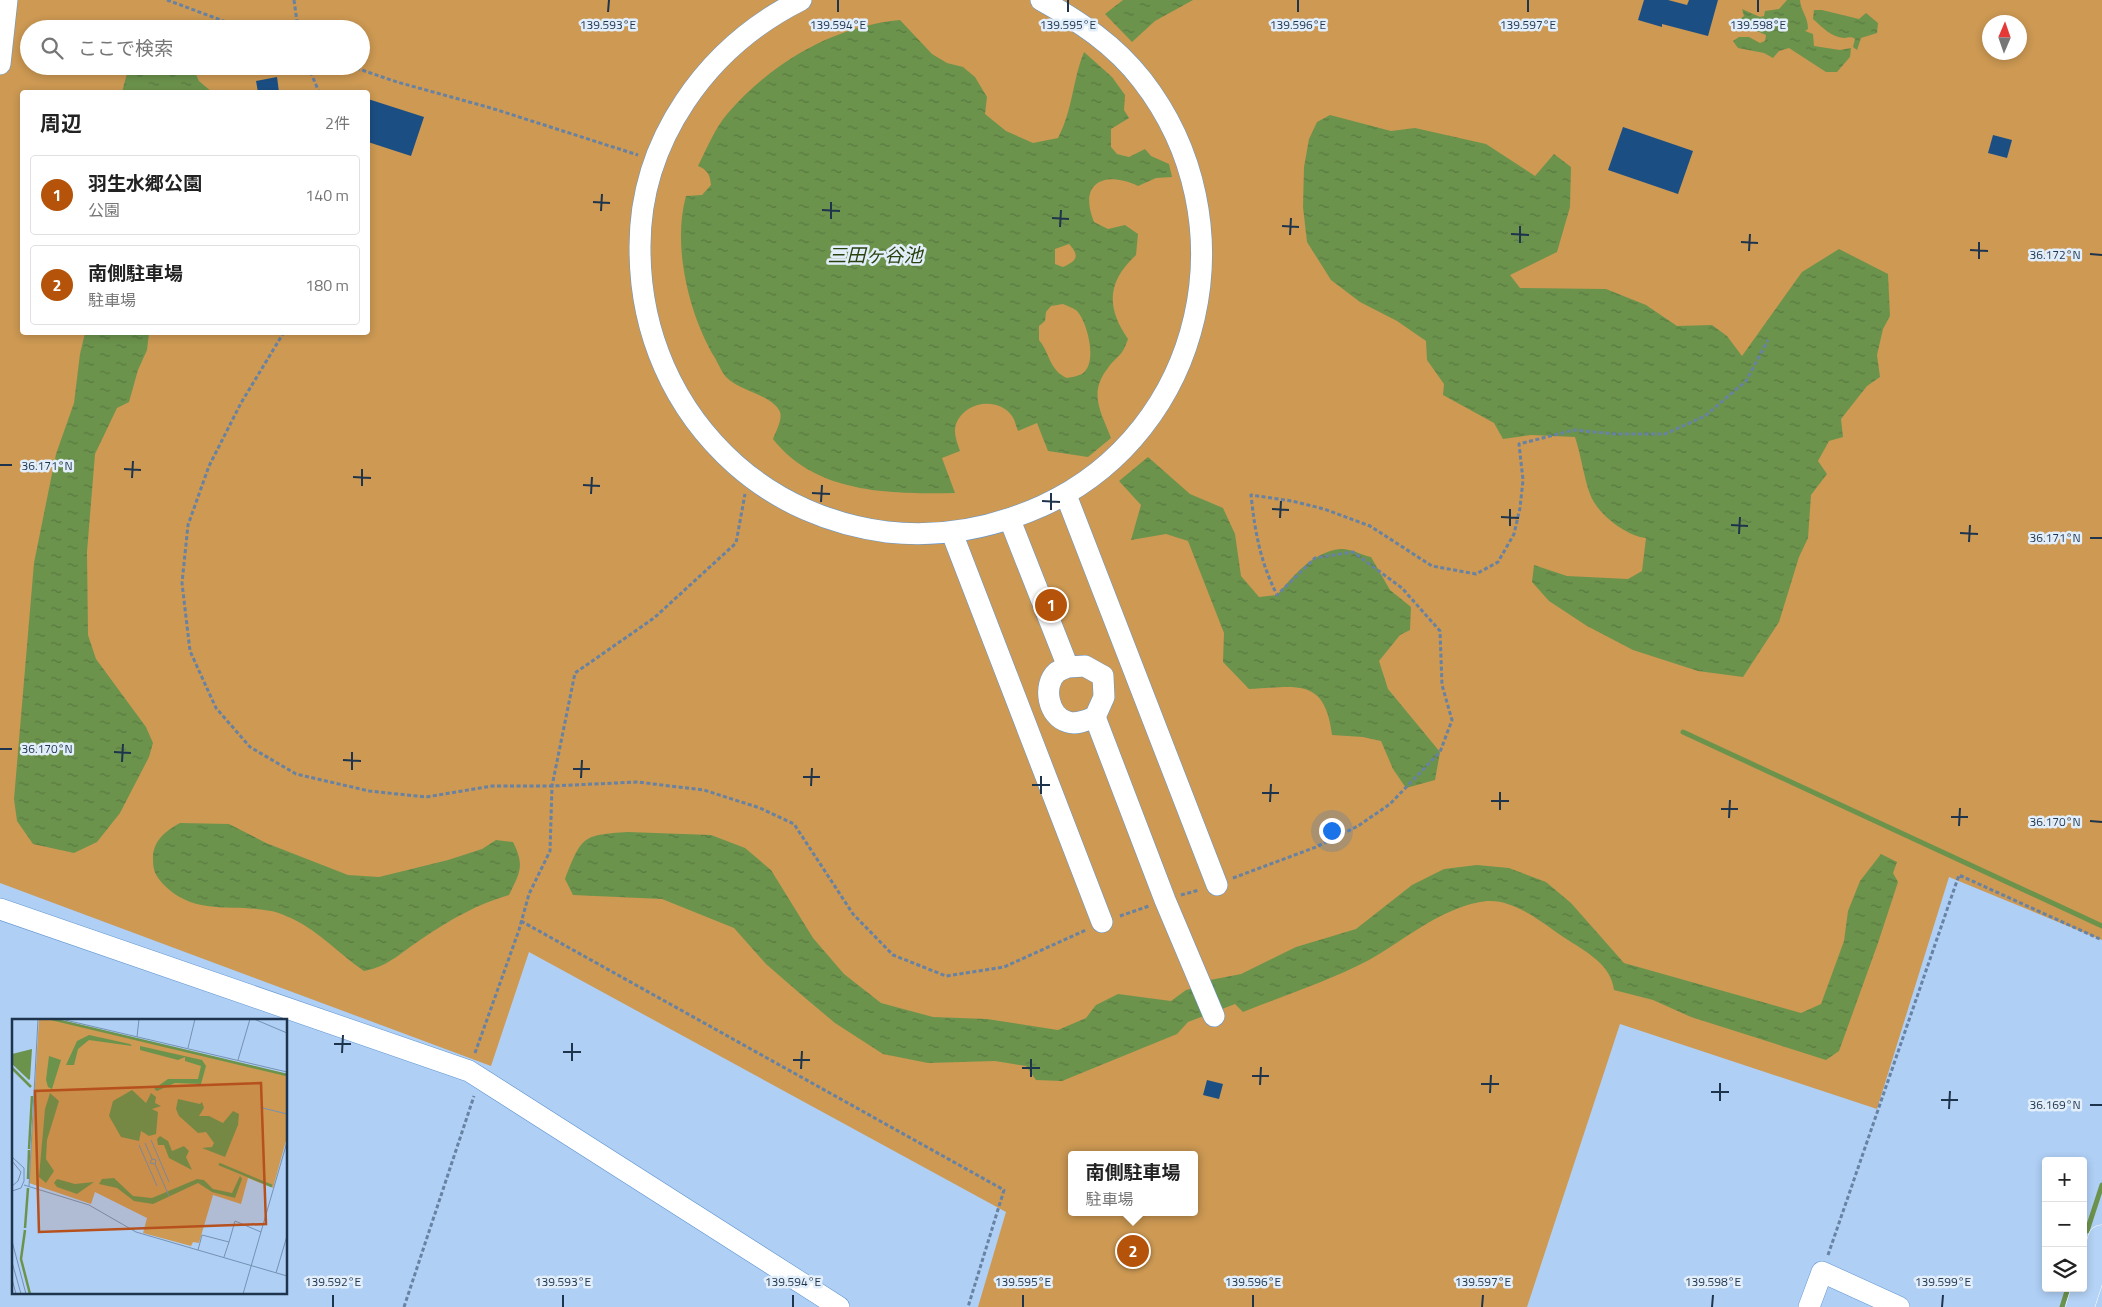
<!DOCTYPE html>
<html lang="ja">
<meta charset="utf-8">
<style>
body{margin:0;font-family:"Titillium Web","Noto Sans JP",sans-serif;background:#f2f2f2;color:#222}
.controls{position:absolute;right:15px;bottom:15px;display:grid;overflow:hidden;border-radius:5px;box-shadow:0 2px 8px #0003}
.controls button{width:45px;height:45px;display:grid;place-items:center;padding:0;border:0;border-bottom:1px solid #e0e0e0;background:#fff;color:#222;font:25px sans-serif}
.compass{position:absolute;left:1982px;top:15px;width:45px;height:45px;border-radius:50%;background:#fff;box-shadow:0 2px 8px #0003;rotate:2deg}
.you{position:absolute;left:1331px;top:830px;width:18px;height:18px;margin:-12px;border:4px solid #fff;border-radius:50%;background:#1a73e8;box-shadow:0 0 0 8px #1a73e833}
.badge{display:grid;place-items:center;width:32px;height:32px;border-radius:50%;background:#b45309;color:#fff;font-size:16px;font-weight:700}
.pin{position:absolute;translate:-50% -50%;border:2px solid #fff;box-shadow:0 1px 5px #0006}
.popup{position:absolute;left:1068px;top:1151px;width:130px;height:65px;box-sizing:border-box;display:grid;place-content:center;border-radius:5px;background:#fff;filter:drop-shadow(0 1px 4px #0005);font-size:16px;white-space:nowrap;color:#767676}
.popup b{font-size:19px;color:#222}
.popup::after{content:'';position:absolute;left:50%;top:100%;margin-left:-10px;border:10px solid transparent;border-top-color:#fff}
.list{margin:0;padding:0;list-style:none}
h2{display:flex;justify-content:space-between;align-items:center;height:65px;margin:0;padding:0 20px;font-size:21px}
h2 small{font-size:16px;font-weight:400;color:#767676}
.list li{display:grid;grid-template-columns:32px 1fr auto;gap:15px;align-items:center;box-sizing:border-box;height:80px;margin:0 10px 10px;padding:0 10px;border:1px solid #e0e0e0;border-radius:5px}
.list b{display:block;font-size:19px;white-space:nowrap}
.list p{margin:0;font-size:16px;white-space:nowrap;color:#767676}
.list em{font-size:16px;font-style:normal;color:#767676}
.icon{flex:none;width:28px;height:28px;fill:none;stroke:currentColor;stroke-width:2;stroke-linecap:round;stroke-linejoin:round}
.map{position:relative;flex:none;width:2102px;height:1307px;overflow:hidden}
.search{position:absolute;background:#fff;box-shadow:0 2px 8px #0003;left:20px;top:20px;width:350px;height:55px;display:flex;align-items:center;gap:12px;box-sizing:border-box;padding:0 18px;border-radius:28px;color:#767676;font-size:19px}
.panel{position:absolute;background:#fff;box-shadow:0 2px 8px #0003;left:20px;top:90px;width:350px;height:245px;border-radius:5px}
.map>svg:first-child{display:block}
.park{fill:#cd9953;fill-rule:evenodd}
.water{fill:url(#water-ripples);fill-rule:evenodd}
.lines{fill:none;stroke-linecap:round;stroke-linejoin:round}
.stream{stroke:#6c934c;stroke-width:5}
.building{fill:#1b4f84}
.minor-casing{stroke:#6196d0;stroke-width:22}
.major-casing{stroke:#fff;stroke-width:29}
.path{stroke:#6782a2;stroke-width:3;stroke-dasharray:4 2.5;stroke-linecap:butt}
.minor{stroke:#fff;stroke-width:21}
.major{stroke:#b5d3f6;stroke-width:28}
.ticks{fill:none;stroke:#1e344d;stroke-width:2}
.labels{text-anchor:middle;stroke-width:5;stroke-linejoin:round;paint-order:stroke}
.water-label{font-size:19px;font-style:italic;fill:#294310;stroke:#e3eefb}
.inset-river{fill:none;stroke:#6c934c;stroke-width:2.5}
.inset-road{fill:none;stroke:#7591b2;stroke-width:1}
.view{fill:#b6501c;fill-opacity:0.15;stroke:#b6501c;stroke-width:2.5}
.inset-edge{fill:none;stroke:#1e344d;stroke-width:2.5}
.ticks-label{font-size:12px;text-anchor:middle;fill:#1e344d;stroke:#e3eefb;stroke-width:5;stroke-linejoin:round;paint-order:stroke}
</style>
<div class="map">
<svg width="2102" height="1307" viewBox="0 0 2102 1307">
<defs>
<pattern id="water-ripples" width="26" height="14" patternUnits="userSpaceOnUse" patternTransform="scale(1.25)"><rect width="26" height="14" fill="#6c934c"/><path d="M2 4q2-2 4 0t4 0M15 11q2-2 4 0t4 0" fill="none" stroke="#587941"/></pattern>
</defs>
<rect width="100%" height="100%" fill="#afcff5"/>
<path class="park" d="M 0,0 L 2102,0 L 2102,940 L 1949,877 L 1877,1109 L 1620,1024 L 1527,1307 L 978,1307 L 1006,1212 L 529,952 L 491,1066 L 0,883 ZM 1990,22 L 2020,22 L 2020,52 L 1990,52 ZM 29,29 L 361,29 L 361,66 L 29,66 ZM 22,92 L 368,92 L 368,332 L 22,332 ZM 1072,1155 L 1194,1155 L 1194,1212 L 1072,1212 Z"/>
<g class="water">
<path d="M 1123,0 L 1193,0 L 1155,21 L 1132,42 L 1105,14 Z"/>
<path d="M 1787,0 L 1800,0 C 1801,12 1808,16 1808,29 L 1805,31 L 1813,34 L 1814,46 L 1840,50 L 1851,48 L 1850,57 L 1837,72 L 1826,72 L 1789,48 L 1779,51 L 1773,58 L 1764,53 L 1738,48 L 1733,41 L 1739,37 L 1749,37 L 1760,43 L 1765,41 L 1766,35 L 1736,22 L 1744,16 L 1742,9 L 1760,17 L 1764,16 L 1765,11 L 1779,9 Z"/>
<path d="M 1814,10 L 1822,10 L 1859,19 L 1866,13 L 1878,23 L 1877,33 L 1861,38 L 1857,50 L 1853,47 L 1855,39 C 1850,36 1849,38 1844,38 C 1831,37 1822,27 1813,19 Z"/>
<path d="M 900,20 L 932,54 L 947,63 L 963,67 L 975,77 L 987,97 L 985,114 L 1006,131 L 1033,143 L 1058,138 C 1073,109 1072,82 1084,52 L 1112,77 L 1125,95 L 1124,110 L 1129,118 L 1111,129 L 1111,147 L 1117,154 L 1129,157 L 1145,149 L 1151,156 L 1169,164 L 1172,177 L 1156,178 L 1138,186 C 1104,170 1078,183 1094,222 L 1108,229 L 1125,225 L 1138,234 L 1136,255 C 1107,282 1106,307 1128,339 C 1121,359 1118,354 1108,368 C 1088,393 1101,412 1111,438 L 1088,457 L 1048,451 L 1037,423 L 1018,431 C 1016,426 1015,420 1012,416 C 998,396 964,402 956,424 C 953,433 957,442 960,451 L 942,458 L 955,493 C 890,494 816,494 773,439 C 776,431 784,417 779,410 C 769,394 742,392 727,378 C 722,373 719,365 715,358 C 689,315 672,246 686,196 L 702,195 L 711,185 C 710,175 708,170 698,166 C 707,148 715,128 728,113 C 771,63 834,26 900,20 ZM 1069,244 C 1080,256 1077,261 1063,267 L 1055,264 L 1055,249 ZM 1063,304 C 1067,306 1074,308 1077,311 C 1088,323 1098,364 1082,374 C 1078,376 1072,377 1067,378 C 1049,370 1050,353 1039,340 L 1039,326 L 1045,321 L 1046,312 L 1051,306 Z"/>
<path d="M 129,66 L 192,66 L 199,81 L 212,92 L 122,92 Z"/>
<path d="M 1330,115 L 1391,131 L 1415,128 L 1486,144 L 1535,176 L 1554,154 L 1571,167 L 1570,207 L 1557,252 L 1510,275 L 1520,288 L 1606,289 L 1646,305 L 1677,326 L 1712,325 L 1727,336 L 1742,356 L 1802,272 L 1839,249 L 1888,274 L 1890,316 L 1883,329 L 1877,355 L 1880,377 L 1867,386 L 1841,419 L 1843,437 L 1829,441 L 1818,461 L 1827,474 L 1811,495 L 1808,538 L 1799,557 L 1779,622 L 1743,677 L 1698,671 L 1633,650 L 1587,626 L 1549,601 L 1532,582 L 1534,565 L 1567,576 L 1628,579 L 1642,571 L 1646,538 C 1626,536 1597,514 1590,494 C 1584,478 1581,455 1575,437 L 1531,435 L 1503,439 L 1494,423 L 1443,395 L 1444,384 L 1427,360 L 1426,341 L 1397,321 L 1360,302 L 1331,280 L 1307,242 L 1303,207 L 1304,167 L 1309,139 L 1317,122 Z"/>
<path d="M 85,333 L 149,333 L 147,350 L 138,370 L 129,402 L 117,408 L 95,454 L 87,552 L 88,635 L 96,659 L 146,727 L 153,743 L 149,757 L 120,813 L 97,842 L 74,853 L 33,844 L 17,821 L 14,799 L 34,563 L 56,454 L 74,403 L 80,354 Z"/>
<path d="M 1148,457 L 1190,494 L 1223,508 L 1235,534 L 1241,576 L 1259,597 L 1277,595 C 1293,576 1313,552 1340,549 C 1349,548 1362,555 1371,557 L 1390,590 L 1411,607 L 1410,630 L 1400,635 L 1379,661 L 1388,689 L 1440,752 L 1435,780 L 1406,788 L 1393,769 L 1381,741 L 1363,737 L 1332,735 C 1325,676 1296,687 1249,689 L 1223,662 L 1224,633 L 1188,541 L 1166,534 L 1131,540 L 1141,505 L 1119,481 Z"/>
<path d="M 180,823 L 229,824 L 266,843 L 348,875 L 379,877 L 448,860 L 482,849 L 496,840 L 513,842 C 525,866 520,872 509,895 C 477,904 450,920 423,938 C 403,951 388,967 364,971 C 339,954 320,932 293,919 C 286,916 278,912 271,911 C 232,903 195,917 163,884 C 156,876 153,871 153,860 C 152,842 165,831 180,823 Z"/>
<path d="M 628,832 L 711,835 L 745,848 L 771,870 L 813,938 L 844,974 L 881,1003 L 933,1017 L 987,1019 L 1058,1030 L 1086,1018 L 1096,1005 L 1118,994 L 1171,1001 L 1186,990 L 1202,986 L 1210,980 L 1241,974 L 1296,947 L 1356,929 L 1412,885 L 1444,869 L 1477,865 L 1509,868 L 1546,882 L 1571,903 L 1624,963 L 1801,1013 L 1821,1004 L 1844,941 L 1848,911 L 1860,881 L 1881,854 L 1897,862 L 1893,873 L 1898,882 L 1878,943 L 1839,1051 L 1826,1060 L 1691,1017 L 1653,1000 L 1614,990 C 1611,965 1588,953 1568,940 C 1545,925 1516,899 1487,901 C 1443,906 1406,939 1369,960 C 1329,981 1285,995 1243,1012 L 1235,1004 L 1188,1022 L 1177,1034 L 1062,1081 L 1036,1080 L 1026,1066 L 995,1061 L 928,1063 L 883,1054 L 835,1023 L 804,997 L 766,964 L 734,928 L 662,899 L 573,895 L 565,879 C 582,836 582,835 628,832 Z"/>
</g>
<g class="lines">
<g class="stream">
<path d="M 1683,732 L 2102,926"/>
<path d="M 2087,1231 L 2102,1185"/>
<path d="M 2062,1307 L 2068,1288"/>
</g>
</g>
<g class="building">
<path d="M 1644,0 L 1668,0 L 1687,5 L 1689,0 L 1718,0 L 1708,36 L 1662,24 L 1662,27 L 1638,20 Z"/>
<path d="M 277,77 L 279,92 L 258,92 L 256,81 Z"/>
<path d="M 368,99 L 424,117 L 411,156 L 368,142 Z"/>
<path d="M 1623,127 L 1693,151 L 1678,194 L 1608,170 Z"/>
<path d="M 1993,135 L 2012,140 L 2007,158 L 1988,153 Z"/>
<path d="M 1207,1080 L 1223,1084 L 1219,1099 L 1203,1095 Z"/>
</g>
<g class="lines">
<defs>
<g id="minor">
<path d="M 801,0 C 707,47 639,141 640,249 C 640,332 673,409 736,465 C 778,502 831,525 887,532 C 941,538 993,528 1042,506 C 1206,431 1251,220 1142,80 C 1115,45 1079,21 1041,0"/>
<path d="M 0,64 L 7,0"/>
<path d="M 1066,495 L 1217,885"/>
<path d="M 1010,520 L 1068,667 C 1065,668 1060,670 1057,672 C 1042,685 1048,717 1068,722 C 1077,725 1087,720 1095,717 L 1104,697 L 1103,676 L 1085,666 L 1068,667"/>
<path d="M 952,533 L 1102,922"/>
<path d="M 1095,717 L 1165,900 L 1214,1016"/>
<path d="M 0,909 L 469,1071 L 839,1307"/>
<path d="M 1809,1307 L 1822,1272 L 1899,1307"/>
</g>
<path id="major" d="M 2080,1307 L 2102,1239"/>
</defs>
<use href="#minor" class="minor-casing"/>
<use href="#major" class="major-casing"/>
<g class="path">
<path d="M 167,0 L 245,29"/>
<path d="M 294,0 L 298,29"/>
<path d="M 308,66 L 319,92"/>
<path d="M 350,66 L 397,82 L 491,108 L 638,155"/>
<path d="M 284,332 L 241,403 L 209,466 L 188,525 L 182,583 L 190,651 L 216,708 L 250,747 L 296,774 L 369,791 L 426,797 L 492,786 L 552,786 L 637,782 L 704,790 L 760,808 L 794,824 L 853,914 L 893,955 L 946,976 L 1004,967 L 1086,930"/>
<path d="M 1233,878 L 1316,847 L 1358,826 L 1390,804 L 1440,752 L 1452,720 L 1442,685 L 1440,631 L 1402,588 L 1353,552 L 1315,558 L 1277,595 C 1260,561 1255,532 1251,495 L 1292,501 L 1324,509 L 1370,526 L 1432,566 L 1476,574 L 1498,562 L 1514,534 L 1520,508 L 1523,480 L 1519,444 L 1574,430 L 1615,434 L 1665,434 L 1705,416 L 1746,381 L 1768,340"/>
<path d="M 1181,895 L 1199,890"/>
<path d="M 1120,916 L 1149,906"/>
<path d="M 521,921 L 1004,1190 L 968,1307"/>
<path d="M 475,1053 L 519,930 L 529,894 L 550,851 L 552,786 L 575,673 L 654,618 L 736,543 L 745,494"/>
<path d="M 1828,1255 L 1959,875 L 2102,940"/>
<path d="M 404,1307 L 474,1096"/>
</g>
<use href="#minor" class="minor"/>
<use href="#major" class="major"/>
</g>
<path class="ticks" d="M 608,12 L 609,0M 838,12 L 838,0M 1068,12 L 1068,0M 1298,12 L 1298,0M 1528,12 L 1528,0M 1758,12 L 1758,0M 593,202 L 610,203M 822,210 L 840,211M 601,211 L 602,194M 1052,218 L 1069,219M 831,219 L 831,202M 1282,226 L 1299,227M 1060,227 L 1061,210M 1511,234 L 1529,235M 1290,235 L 1291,218M 1741,242 L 1758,243M 1520,243 L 1520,226M 1970,250 L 1988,251M 1749,251 L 1750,234M 2090,254 L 2102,255M 1979,259 L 1979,242M 0,465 L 12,465M 124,469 L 141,470M 353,477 L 371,478M 132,478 L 133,461M 583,485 L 600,486M 362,486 L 362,469M 812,493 L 830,494M 591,494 L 592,477M 1042,501 L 1060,502M 821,502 L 822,485M 1272,509 L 1289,510M 1051,510 L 1051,493M 1501,517 L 1519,518M 1280,518 L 1281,501M 1731,525 L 1748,526M 1510,526 L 1510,509M 1960,533 L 1978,534M 1739,534 L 1740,517M 2090,538 L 2102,538M 1969,542 L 1970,525M 0,749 L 12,749M 114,752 L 131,753M 343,760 L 361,761M 122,762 L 123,744M 573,769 L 590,769M 352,770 L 352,752M 803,777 L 820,777M 581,778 L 582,760M 1032,785 L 1050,785M 811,786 L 812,768M 1262,793 L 1279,793M 1041,794 L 1041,776M 1491,801 L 1509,801M 1270,802 L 1271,784M 1721,809 L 1738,809M 1500,810 L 1500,792M 1951,817 L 1968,817M 1729,818 L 1730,800M 2090,821 L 2102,822M 1959,826 L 1960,808M 334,1044 L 351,1044M 563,1052 L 581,1052M 342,1053 L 343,1035M 793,1060 L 810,1060M 572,1061 L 572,1043M 1022,1068 L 1040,1068M 801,1069 L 802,1051M 1252,1076 L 1269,1076M 1031,1077 L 1031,1059M 1481,1084 L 1499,1084M 1260,1085 L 1261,1067M 1711,1092 L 1729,1092M 1490,1093 L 1491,1075M 1941,1100 L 1958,1100M 1720,1101 L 1720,1083M 2090,1105 L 2102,1105M 1949,1109 L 1950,1091M 333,1307 L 333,1295M 563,1307 L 563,1295M 793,1307 L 793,1295M 1023,1307 L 1023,1295M 1253,1307 L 1253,1295M 1482,1307 L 1483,1295M 1712,1307 L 1713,1295M 1942,1307 L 1943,1295"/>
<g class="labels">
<g class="water-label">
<text x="875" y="262">三田ヶ谷池</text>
</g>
</g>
<g transform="translate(12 1019)">
<rect width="275" height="275" fill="#afcff5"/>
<path d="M 27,0 L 43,0 L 275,55 L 275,118 L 261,169 L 236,159 L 229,185 L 201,176 L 187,224 L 181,223 L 179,227 L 131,214 L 135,199 L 83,173 L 79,185 L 17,164 Z" fill="#cd9953"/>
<path d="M 77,16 L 118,25 L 120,27 L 77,21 L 66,30 L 62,46 L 54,46 L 65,22 ZM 128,27 L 190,41 L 194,47 L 189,65 L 163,64 L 145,72 L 142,70 L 156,60 L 186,60 L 189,47 L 173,42 L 173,38 L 166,41 L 128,31 ZM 20,30 L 18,60 L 17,61 L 0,45 L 0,35 ZM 37,37 L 49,41 L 40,70 L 36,68 L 34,61 ZM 120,71 L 134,84 L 139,74 L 144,78 L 143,84 L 149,87 L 140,90 L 146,93 L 144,115 L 137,117 L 129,112 L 127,122 L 109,118 L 97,97 L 101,82 ZM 38,74 L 47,82 L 35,121 L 34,140 L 42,152 L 34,164 L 27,158 L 33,90 ZM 166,80 L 188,85 L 190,83 L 192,89 L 187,97 L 197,97 L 211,104 L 221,92 L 227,95 L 226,106 L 213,138 L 190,129 L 200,128 L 202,124 L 194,113 L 186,114 L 167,97 L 164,90 ZM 148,117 L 156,122 L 160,132 L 172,127 L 177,132 L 174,138 L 180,151 L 157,139 L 152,126 L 146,126 L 145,120 ZM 228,157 L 230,160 L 223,179 L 200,173 L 186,164 L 141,185 L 122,182 L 105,169 L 87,165 L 90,160 L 102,159 L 121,177 L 140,179 L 185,160 L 192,161 L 201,170 L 220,174 ZM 45,160 L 63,165 L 82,163 L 65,175 L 45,168 L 42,164 Z" fill="#6c934c"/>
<path class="inset-river" d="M 40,0 L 275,56M 0,49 L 19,68M 17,130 L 20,77M 207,145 L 260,167M 16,160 L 17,131M 13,209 L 16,169M 13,211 L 9,240 L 18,275"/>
<path class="inset-road" d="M 49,0 L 275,53M 242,0 L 275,14M 125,18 L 127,0M 176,29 L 183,0M 226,41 L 238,0M 250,85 L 251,89 L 275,95M 139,121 L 157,163M 133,124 L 140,140 L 138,144 L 143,145 L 144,141 L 140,140M 127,126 L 145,167M 0,138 L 12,149 L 12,162 L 9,169 L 0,172M 0,142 L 9,153 L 6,162 L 0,167M 143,145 L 157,177M 12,166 L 77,186 L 124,213 L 275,257M 17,167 L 26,0M 0,222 L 14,275M 186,231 L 190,216 L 217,223 L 223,202 L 249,213M 212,238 L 217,223M 0,243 L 9,275M 264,254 L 275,217M 0,260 L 4,275M 231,275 L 275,123"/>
<path class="view" d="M 249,64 L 254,205 L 27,213 L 23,72 Z"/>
<rect width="275" height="275" class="inset-edge"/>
</g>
<g class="ticks-label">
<text x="608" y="29">139.593°E</text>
<text x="838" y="29">139.594°E</text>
<text x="1068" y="29">139.595°E</text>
<text x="1298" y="29">139.596°E</text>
<text x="1528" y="29">139.597°E</text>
<text x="1758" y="29">139.598°E</text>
<text x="2055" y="259">36.172°N</text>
<text x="47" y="470">36.171°N</text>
<text x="2055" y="542">36.171°N</text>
<text x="47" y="753">36.170°N</text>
<text x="2055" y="826">36.170°N</text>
<text x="2055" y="1109">36.169°N</text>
<text x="333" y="1286">139.592°E</text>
<text x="563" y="1286">139.593°E</text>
<text x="793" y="1286">139.594°E</text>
<text x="1023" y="1286">139.595°E</text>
<text x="1253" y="1286">139.596°E</text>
<text x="1483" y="1286">139.597°E</text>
<text x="1713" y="1286">139.598°E</text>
<text x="1943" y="1286">139.599°E</text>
</g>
</svg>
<div class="controls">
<button>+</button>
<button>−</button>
<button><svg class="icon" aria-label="layers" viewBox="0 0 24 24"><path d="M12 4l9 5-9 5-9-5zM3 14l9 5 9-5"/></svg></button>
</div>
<svg class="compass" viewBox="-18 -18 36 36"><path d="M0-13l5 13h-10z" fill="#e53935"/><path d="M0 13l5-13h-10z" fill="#767676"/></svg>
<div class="you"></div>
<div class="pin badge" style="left:1051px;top:605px">1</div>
<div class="pin badge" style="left:1133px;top:1251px">2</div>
<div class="popup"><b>南側駐車場</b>駐車場</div>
<div class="search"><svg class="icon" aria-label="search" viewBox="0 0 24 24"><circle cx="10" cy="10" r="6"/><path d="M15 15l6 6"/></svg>ここで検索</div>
<section class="panel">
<h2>周辺<small>2件</small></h2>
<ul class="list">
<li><span class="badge">1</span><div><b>羽生水郷公園</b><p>公園</p></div><em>140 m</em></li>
<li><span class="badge">2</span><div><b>南側駐車場</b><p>駐車場</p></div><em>180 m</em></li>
</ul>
</section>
</div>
